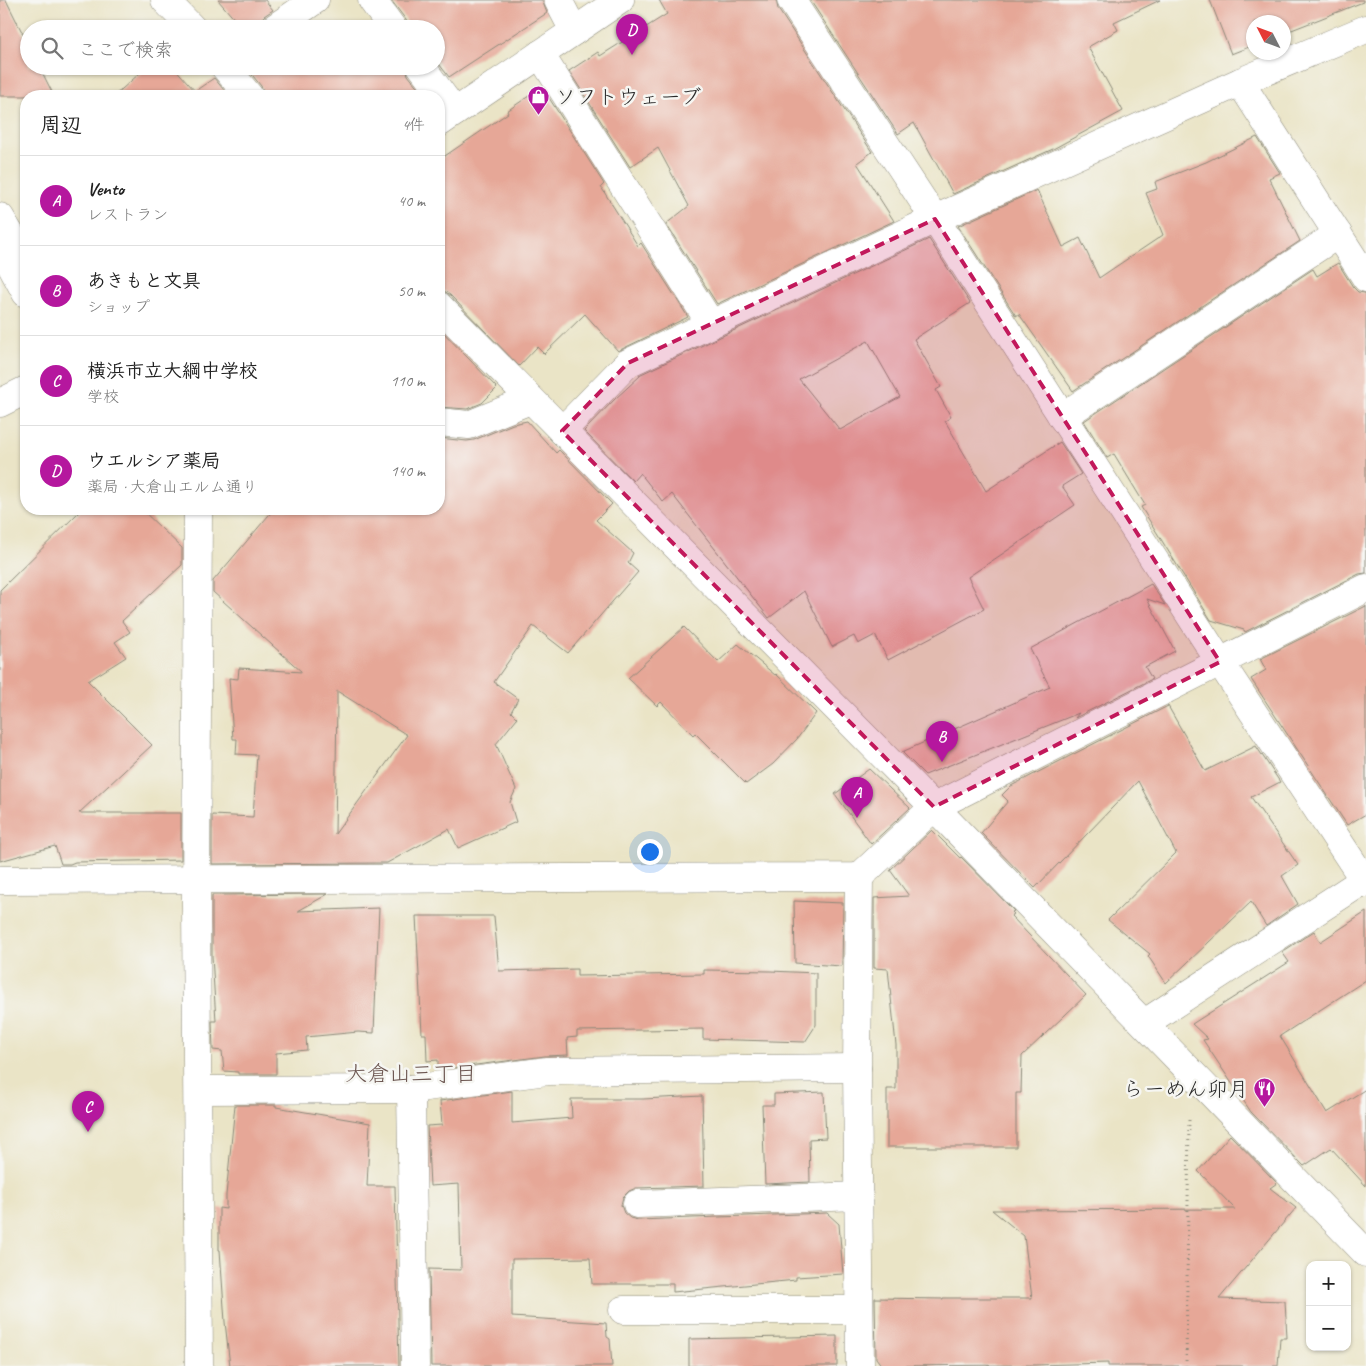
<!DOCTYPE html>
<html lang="ja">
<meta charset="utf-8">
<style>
body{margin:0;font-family:Caveat,"Klee One",sans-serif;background:#f6f6f6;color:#222}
.controls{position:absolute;right:15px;bottom:15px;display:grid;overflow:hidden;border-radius:10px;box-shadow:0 1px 4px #0004}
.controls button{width:45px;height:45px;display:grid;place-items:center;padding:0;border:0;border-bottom:1px solid #e0e0e0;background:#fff;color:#222;font:25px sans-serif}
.compass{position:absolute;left:1246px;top:15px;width:45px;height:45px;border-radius:50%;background:#fff;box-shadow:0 1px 4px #0004;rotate:312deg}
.you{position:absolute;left:649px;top:851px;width:18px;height:18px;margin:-12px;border:4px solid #fff;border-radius:50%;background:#1a73e8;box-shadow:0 0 0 8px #1a73e833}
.badge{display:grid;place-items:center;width:32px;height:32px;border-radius:50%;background:#b5179e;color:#fff;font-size:16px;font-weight:700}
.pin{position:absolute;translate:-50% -41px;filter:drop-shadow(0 1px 2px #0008)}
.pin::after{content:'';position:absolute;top:26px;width:18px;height:15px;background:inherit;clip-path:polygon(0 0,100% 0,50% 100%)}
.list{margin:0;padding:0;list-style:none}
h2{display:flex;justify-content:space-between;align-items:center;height:65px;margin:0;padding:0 20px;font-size:21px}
h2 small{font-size:16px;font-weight:400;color:#767676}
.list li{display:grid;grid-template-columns:32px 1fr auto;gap:15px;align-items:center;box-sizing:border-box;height:90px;padding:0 20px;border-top:1px solid #e0e0e0}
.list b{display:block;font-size:19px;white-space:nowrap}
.list p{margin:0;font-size:16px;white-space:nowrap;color:#767676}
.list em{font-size:16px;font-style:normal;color:#767676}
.icon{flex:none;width:28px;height:28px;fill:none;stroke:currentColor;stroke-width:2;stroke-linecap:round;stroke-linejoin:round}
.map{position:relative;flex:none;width:1366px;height:1366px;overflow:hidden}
.search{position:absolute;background:#fff;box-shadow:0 1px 4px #0004;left:20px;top:20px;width:425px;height:55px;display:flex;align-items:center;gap:12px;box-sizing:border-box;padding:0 18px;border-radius:28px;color:#767676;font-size:19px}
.panel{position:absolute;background:#fff;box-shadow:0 1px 4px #0004;left:20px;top:90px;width:425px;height:425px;border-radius:20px}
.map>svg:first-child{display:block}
.building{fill:#e6a797;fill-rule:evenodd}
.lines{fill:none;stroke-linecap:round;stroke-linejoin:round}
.minor-casing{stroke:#8a8878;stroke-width:29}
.path{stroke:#8a8878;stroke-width:3;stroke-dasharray:1 4;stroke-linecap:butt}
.minor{stroke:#fff;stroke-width:28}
.marked{fill:#c2185b;fill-opacity:0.2;stroke:#c2185b;stroke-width:4;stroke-dasharray:10 6;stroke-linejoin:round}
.labels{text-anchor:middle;stroke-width:5;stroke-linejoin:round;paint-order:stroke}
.poi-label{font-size:21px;fill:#2b2b2b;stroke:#f6f6f2;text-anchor:start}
.neighbourhood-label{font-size:22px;fill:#6c5651;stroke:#f6f6f2}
</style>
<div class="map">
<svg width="1366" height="1366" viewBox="0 0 1366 1366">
<rect width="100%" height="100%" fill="#f6f6f2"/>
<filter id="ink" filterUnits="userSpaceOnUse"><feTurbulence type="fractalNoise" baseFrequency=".02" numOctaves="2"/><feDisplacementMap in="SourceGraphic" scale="10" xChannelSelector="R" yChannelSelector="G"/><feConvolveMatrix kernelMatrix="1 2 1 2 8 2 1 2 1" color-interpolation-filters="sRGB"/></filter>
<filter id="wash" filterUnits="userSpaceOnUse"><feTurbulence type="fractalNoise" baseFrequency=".0096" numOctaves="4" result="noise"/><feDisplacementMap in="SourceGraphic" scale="20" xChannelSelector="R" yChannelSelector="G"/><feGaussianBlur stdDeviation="1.12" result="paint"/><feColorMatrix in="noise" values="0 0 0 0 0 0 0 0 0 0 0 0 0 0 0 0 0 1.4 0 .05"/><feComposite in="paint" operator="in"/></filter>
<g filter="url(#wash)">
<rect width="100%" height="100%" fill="#eae4c6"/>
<g id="blocks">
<g class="building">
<path d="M 0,0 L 6,0 L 29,46 L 29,66 L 39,66 L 54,96 L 0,96 Z"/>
<path d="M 218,0 L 265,0 L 273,10 L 264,16 L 259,22 L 258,29 L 243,29 Z"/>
<path d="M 391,0 L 542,0 L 547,13 L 449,77 L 436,60 L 436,29 L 408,29 L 406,20 Z"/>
<path d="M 659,0 L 776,0 L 778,9 L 872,152 L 857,163 L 894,221 L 717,304 L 666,224 L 689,206 L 658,148 L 630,167 L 569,71 L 598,52 L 600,56 L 667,14 Z"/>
<path d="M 810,0 L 1160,0 L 1114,22 L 1118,30 L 1088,47 L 1123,111 L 1053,149 L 953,194 L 914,123 L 898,134 Z"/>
<path d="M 1210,0 L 1363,0 L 1363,2 L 1284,33 L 1284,22 L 1254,22 L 1254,45 L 1231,54 Z"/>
<path d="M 148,66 L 173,66 L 195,91 L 214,78 L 229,96 L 114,96 Z"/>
<path d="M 245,66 L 406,66 L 408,75 L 423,94 L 420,96 L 264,96 L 264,93 L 261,86 Z"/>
<path d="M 542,87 L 604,184 L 601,187 L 638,246 L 641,243 L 688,317 L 618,351 L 585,314 L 544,354 L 537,347 L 519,366 L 450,295 L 444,291 L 439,291 L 439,160 L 508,113 L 507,111 Z"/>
<path d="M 1257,137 L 1280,173 L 1269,178 L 1300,241 L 1073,391 L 1019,314 L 1016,316 L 958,226 L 1037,190 L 1063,247 L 1080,238 L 1099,278 L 1163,235 L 1146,193 L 1157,189 L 1155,182 L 1206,162 Z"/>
<path d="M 929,239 L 970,303 L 914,339 L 941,387 L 936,390 L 951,417 L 945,421 L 986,491 L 1060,442 L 1081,474 L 1062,486 L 1075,505 L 968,577 L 984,609 L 888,660 L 875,635 L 858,644 L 854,636 L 832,647 L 804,591 L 769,618 L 672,494 L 663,502 L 640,473 L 633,481 L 584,431 L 615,399 L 640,376 L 639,375 ZM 868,341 L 900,397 L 840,430 L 799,379 Z"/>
<path d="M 1338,263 L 1353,287 L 1358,292 L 1365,293 L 1366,295 L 1366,573 L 1359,574 L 1245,632 L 1244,630 L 1211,620 L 1141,507 L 1145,505 L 1114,454 L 1107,458 L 1084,421 L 1313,269 L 1317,276 Z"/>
<path d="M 439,328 L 497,388 L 482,403 L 467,409 L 439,407 Z"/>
<path d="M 527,421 L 556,453 L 559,450 L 612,504 L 596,520 L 633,553 L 628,563 L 638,572 L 568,653 L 533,626 L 494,682 L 518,699 L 511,712 L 517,718 L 496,744 L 516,789 L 510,802 L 516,822 L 458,848 L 449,829 L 387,863 L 212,864 L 212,815 L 253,817 L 257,755 L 236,754 L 237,739 L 233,739 L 229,678 L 238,679 L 239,668 L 302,672 L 213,592 L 213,581 L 274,509 L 439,509 L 439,438 L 467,441 L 474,440 L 513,424 ZM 337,691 L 407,735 L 335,834 L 337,703 Z"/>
<path d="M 82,509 L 141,509 L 182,548 L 182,565 L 122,621 L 130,632 L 115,642 L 126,657 L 88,681 L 152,745 L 79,813 L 181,813 L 181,860 L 75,862 L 70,864 L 61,864 L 55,846 L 0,861 L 0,590 Z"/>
<path d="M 1151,584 L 1165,605 L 1147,599 L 1175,651 L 1145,667 L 1152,679 L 1075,718 L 1079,713 L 925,775 L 902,752 L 1050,687 L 1030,649 Z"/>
<path d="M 1366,606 L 1366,814 L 1347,825 L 1251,679 L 1266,670 L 1260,659 Z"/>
<path d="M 684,627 L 718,662 L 738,644 L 775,675 L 776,674 L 816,713 L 797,739 L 773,764 L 746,784 L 695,733 L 693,735 L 661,702 L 657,706 L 628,678 Z"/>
<path d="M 1168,706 L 1205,771 L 1256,746 L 1280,782 L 1251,797 L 1298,865 L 1282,876 L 1298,904 L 1266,926 L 1251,902 L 1166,983 L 1148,956 L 1150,954 L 1108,920 L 1176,853 L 1138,781 L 1035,888 L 981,833 L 1008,801 L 1002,795 L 1011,786 Z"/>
<path d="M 869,769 L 910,808 L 871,844 L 835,794 Z"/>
<path d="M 932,830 L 960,858 L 961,857 L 1014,911 L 1012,912 L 1014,914 L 1011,916 L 1086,995 L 1022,1056 L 1021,1093 L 1016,1093 L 1016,1147 L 887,1147 L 887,1089 L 896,1089 L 896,1045 L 888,969 L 874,968 L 874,898 L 909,896 L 890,870 Z"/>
<path d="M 328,894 L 298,911 L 379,908 L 374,1033 L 358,1032 L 306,1037 L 307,1050 L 276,1053 L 276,1074 L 238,1074 L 238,1072 L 224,1071 L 222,1051 L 213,1050 L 212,1021 L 216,1021 L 212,956 L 212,895 Z"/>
<path d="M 794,901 L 843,903 L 842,966 L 795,963 Z"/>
<path d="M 1366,912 L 1366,980 L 1280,1036 L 1327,1113 L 1366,1089 L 1366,1186 L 1331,1148 L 1304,1166 L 1251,1112 L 1203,1040 L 1208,1039 L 1192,1024 L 1289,962 L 1282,952 L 1314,931 L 1320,942 Z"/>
<path d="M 416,916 L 494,916 L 499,971 L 577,969 L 577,976 L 704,974 L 704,970 L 770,971 L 816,973 L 816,1025 L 805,1042 L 703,1039 L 703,1029 L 577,1031 L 577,1037 L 567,1038 L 568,1055 L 545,1056 L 438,1070 L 438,1060 L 427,1061 L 426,1034 L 422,1034 Z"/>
<path d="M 512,1091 L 512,1123 L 572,1118 L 571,1099 L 643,1099 L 702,1096 L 704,1186 L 636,1188 L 629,1191 L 623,1197 L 621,1205 L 624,1213 L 630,1218 L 638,1220 L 827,1213 L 839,1224 L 843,1274 L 796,1277 L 796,1280 L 673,1292 L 673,1284 L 592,1284 L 590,1258 L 512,1259 L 512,1317 L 606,1323 L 607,1337 L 610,1339 L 612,1366 L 431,1366 L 429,1269 L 461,1270 L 459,1184 L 430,1186 L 427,1126 L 442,1125 L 440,1101 Z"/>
<path d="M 824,1092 L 826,1138 L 809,1139 L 810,1182 L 765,1184 L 762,1105 L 774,1105 L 774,1094 Z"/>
<path d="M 235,1105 L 276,1105 L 276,1107 L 370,1123 L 367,1186 L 395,1186 L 399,1366 L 230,1366 L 225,1322 L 220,1250 L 219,1250 L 219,1208 L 226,1209 L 226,1195 Z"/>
<path d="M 1230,1135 L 1277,1183 L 1270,1188 L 1296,1208 L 1219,1299 L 1285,1301 L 1287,1338 L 1280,1338 L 1278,1366 L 1108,1366 L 1108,1363 L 1036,1365 L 882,1366 L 876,1358 L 875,1298 L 943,1299 L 943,1298 L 1032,1298 L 1024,1236 L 992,1210 L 1235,1209 L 1198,1171 Z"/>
<path d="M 837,1336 L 837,1366 L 689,1366 L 689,1339 Z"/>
</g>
</g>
</g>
<g filter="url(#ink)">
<use href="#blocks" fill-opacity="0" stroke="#8a8878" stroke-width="1"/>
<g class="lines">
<defs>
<g id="minor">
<path d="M 165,0 L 193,29"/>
<path d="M 372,0 L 393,29"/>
<path d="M 558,0 L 574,31"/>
<path d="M 791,0 L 935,219 L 1220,662 L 1366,883"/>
<path d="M 273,29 L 315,0"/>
<path d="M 540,54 L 711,324"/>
<path d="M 224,66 L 249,96"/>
<path d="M 421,66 L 455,112"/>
<path d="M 1240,82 L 1366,278"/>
<path d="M 439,123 L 620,0"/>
<path d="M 0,217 L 15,242 L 6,256 L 26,293"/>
<path d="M 439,306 C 603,474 770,640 935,808 C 1080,956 1222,1105 1366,1253"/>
<path d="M 0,403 L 26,390"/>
<path d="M 1062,417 L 1338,234"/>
<path d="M 439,422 L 469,425 L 530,400"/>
<path d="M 562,431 L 628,363 L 935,219 L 1240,82 L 1366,29"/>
<path d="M 198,509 L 196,903 L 199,1366"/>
<path d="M 859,877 L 857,1068 L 860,1366"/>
<path d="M 0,880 L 859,877 L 934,807 L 1366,588"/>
<path d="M 1145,1023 L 1364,880"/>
<path d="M 411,1089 L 415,1366"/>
<path d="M 198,1090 L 411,1089 L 547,1071 L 857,1068"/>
<path d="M 637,1204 L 859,1196"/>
<path d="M 623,1310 L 859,1310"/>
</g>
</defs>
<use href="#minor" class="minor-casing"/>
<path class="path" d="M 1186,1366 L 1189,1119"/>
<use href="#minor" class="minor"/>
</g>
</g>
<path class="marked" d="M 935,219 L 1220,662 L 934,807 L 562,431 L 628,363 Z"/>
<defs>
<symbol id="shop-pin" viewBox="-11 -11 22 30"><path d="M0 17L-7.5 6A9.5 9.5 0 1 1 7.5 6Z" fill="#b5179e" stroke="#f6f6f2"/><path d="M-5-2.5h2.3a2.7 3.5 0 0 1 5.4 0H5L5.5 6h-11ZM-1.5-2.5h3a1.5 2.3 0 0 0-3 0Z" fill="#fff"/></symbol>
<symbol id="restaurant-pin" viewBox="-11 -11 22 30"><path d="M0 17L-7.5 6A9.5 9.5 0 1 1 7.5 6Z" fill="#b5179e" stroke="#f6f6f2"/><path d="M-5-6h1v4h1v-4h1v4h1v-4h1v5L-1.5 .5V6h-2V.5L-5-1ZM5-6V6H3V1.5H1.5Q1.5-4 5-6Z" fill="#fff"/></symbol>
</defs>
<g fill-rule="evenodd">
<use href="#shop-pin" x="526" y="84" width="25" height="34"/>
<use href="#restaurant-pin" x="1252" y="1076" width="25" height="34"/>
</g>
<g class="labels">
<g class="poi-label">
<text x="555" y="104">ソフトウェーブ</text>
<text x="1249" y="1096" text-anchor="end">らーめん卯月</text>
</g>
<g class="neighbourhood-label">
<text x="411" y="1081">大倉山三丁目</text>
</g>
</g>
</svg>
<div class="controls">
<button>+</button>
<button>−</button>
</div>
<svg class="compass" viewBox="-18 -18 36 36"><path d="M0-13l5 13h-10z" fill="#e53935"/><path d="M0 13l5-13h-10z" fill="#767676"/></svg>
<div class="you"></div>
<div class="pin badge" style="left:857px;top:818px">A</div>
<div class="pin badge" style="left:942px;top:762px">B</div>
<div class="pin badge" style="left:88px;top:1132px">C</div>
<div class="pin badge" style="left:632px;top:55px">D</div>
<div class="search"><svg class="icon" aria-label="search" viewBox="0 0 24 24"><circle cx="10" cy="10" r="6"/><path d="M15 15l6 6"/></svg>ここで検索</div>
<section class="panel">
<h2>周辺<small>4件</small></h2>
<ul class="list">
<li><span class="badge">A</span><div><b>Vento</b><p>レストラン</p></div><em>40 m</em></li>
<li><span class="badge">B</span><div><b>あきもと文具</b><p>ショップ</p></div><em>50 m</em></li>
<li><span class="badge">C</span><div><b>横浜市立大綱中学校</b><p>学校</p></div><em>110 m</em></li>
<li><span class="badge">D</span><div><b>ウエルシア薬局</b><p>薬局 · 大倉山エルム通り</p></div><em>140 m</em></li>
</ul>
</section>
</div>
